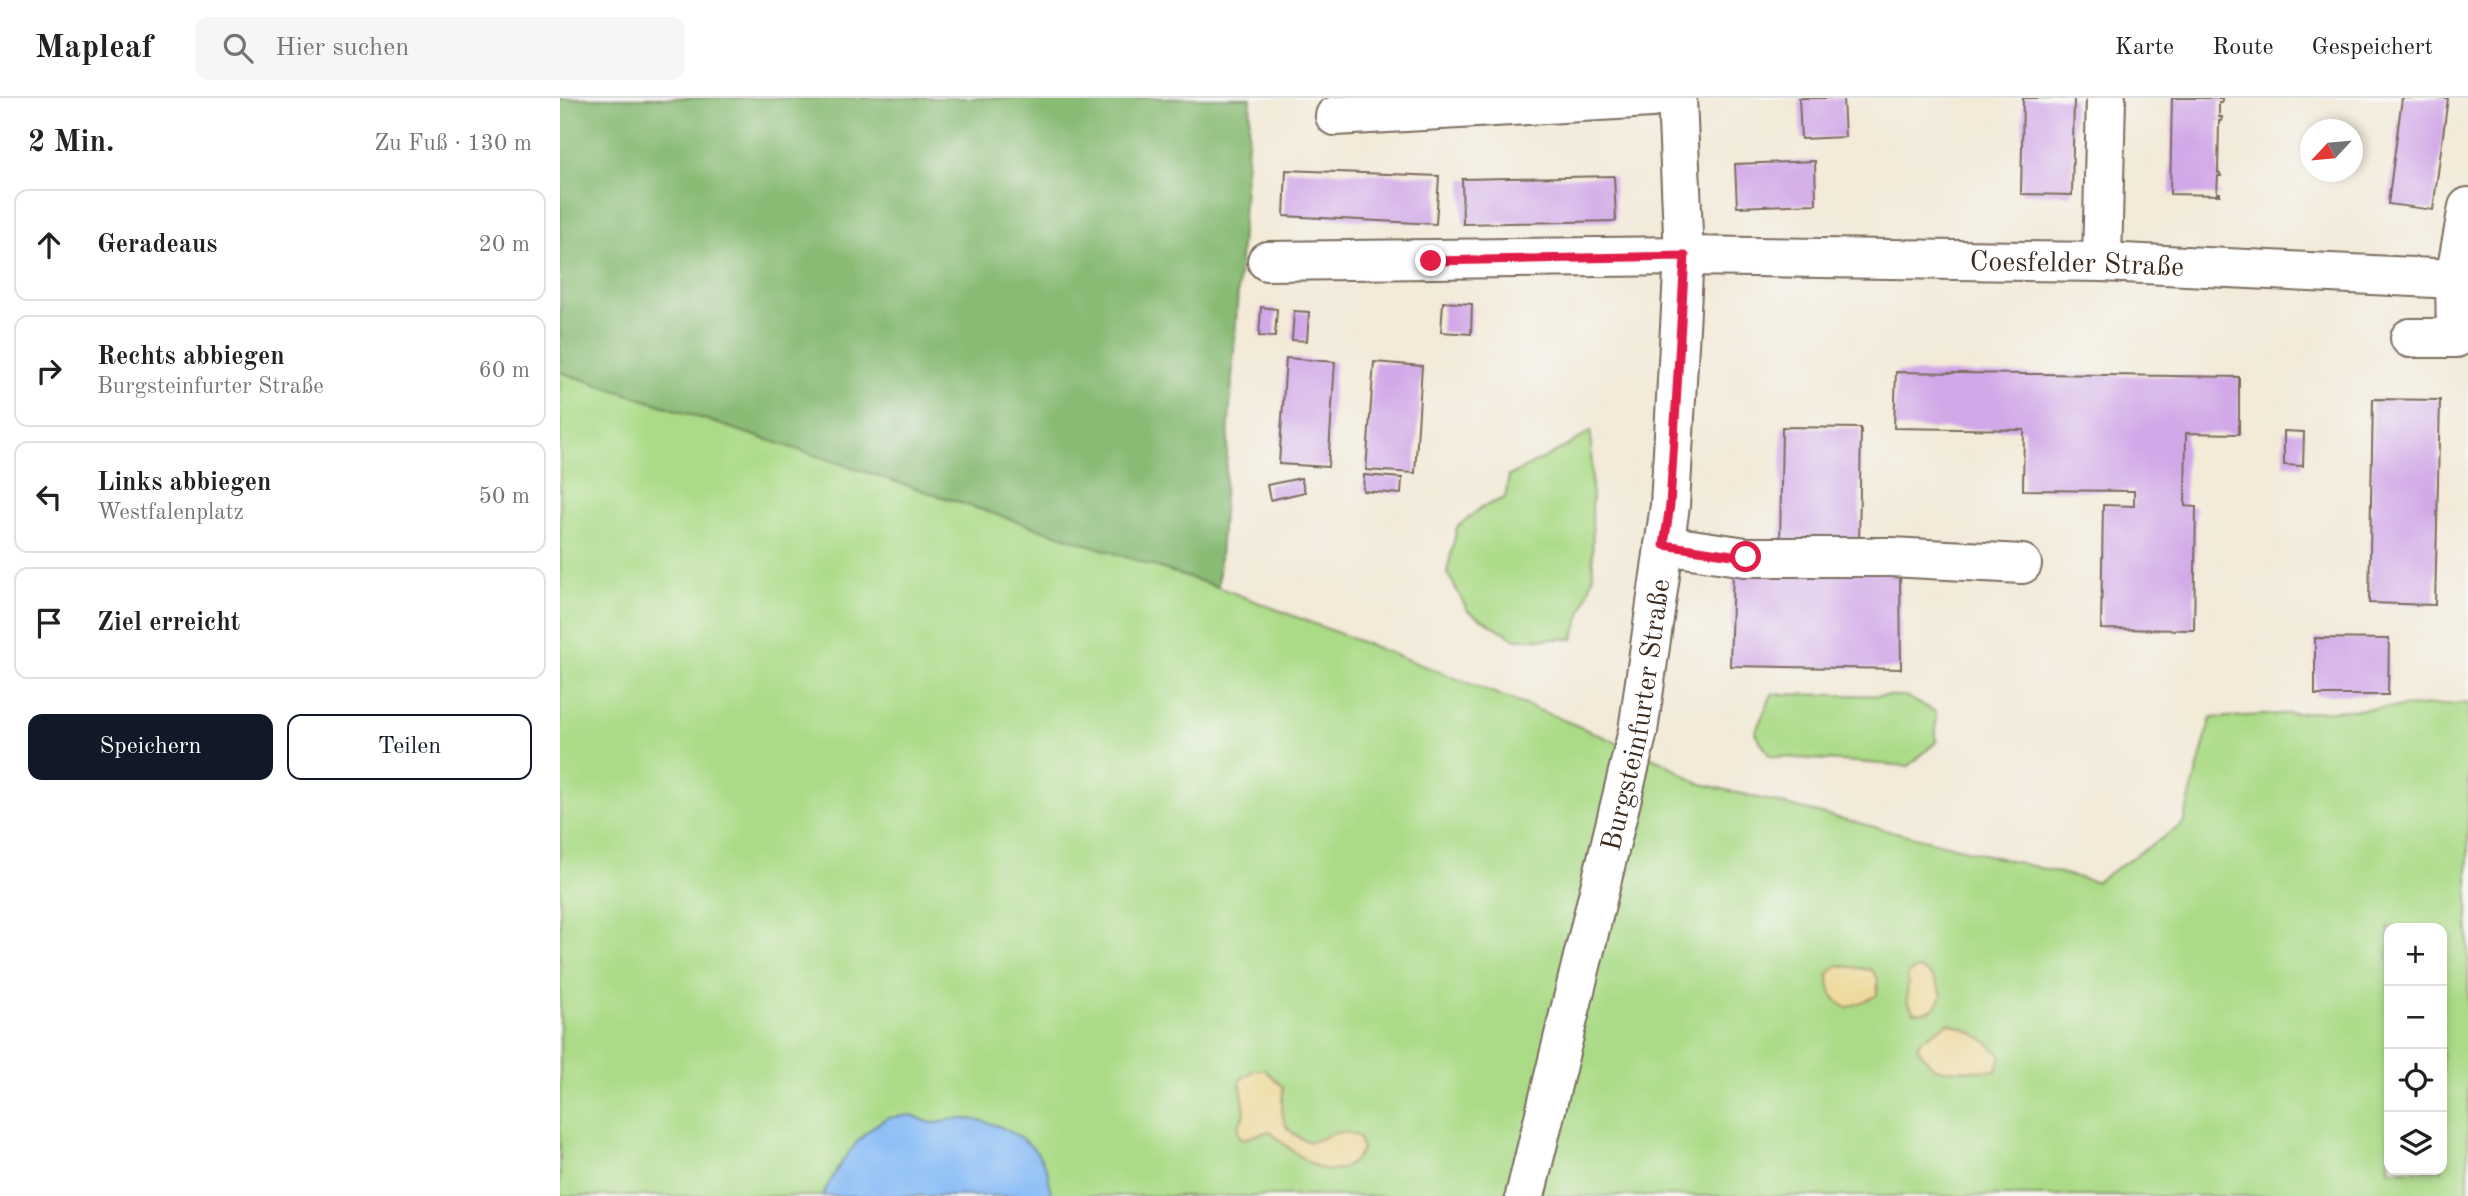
<!DOCTYPE html>
<html lang="de">
<meta charset="utf-8">
<style>
body{margin:0;font-family:"Old Standard TT",serif;background:#f6f6f6;color:#202124}
.controls{position:absolute;right:21px;bottom:21px;display:grid;overflow:hidden;border-radius:14px;box-shadow:0 4px 10px #0003}
.controls button{width:63px;height:63px;display:grid;place-items:center;padding:0;border:0;border-bottom:2px solid #e0e0e0;background:#fff;color:#202124;font:35px sans-serif}
.compass{position:absolute;left:1740px;top:21px;width:63px;height:63px;border-radius:50%;background:#fff;box-shadow:0 4px 10px #0003;rotate:244deg}
.stop{position:absolute;width:21px;height:21px;margin:-16px;border:5px solid #e11d48;border-radius:50%;background:#fff}
.stop.end{background:#e11d48;border-color:#fff;box-shadow:0 2px 7px #0008}
.list{margin:0;padding:0;list-style:none}
h2{display:flex;justify-content:space-between;align-items:center;height:91px;margin:0;padding:0 28px;font-size:30px}
h2 small{font-size:23px;font-weight:400;color:#757577}
.list li{display:grid;grid-template-columns:46px 1fr auto;gap:21px;align-items:center;box-sizing:border-box;height:112px;margin:0 14px 14px;padding:0 14px;border:2px solid #e0e0e0;border-radius:14px}
.list b{display:block;font-size:26px;white-space:nowrap}
.list p{margin:0;font-size:23px;white-space:nowrap;color:#757577}
.list em{font-size:23px;font-style:normal;color:#757577}
.actions{display:flex;gap:14px;padding:21px 28px}
.actions a{flex:1;padding:16px 0;border:2px solid #111827;border-radius:14px;text-align:center;font-size:24px;color:#111827}
.actions .main{background:#111827;color:#fff}
.icon{flex:none;width:38px;height:38px;fill:none;stroke:currentColor;stroke-width:2;stroke-linecap:round;stroke-linejoin:round}
.map{position:relative;flex:none;width:1908px;height:1098px;overflow:hidden}
header{display:flex;align-items:center;gap:42px;box-sizing:border-box;height:98px;padding:0 35px;background:#fff;border-bottom:2px solid #e0e0e0}
header strong{font-size:33px}
nav{display:flex;gap:38px;margin-inline-start:auto;font-size:24px}
.search{width:490px;height:63px;background:#f6f6f6;display:flex;align-items:center;gap:18px;box-sizing:border-box;padding:0 24px;border-radius:14px;color:#757577;font-size:26px}
main{display:flex}
aside{flex:1;background:#fff}
.map>svg:first-child{display:block}
.green{fill:#acdb88;stroke:#748253;stroke-width:2;fill-rule:evenodd}
.forest{fill:#89bb74;stroke:#627249;stroke-width:2}
.sand{fill:#eeda9e;stroke:#94825e;stroke-width:2}
.water{fill:#87bcf6;stroke:#61738a;stroke-width:2}
.building{fill:#d1a8e8}
.lines{fill:none;stroke-linecap:round;stroke-linejoin:round}
.minor-casing{stroke:#7b6d5f;stroke-width:42}
.minor{stroke:#fff;stroke-width:38}
.route{stroke:#e11d48;stroke-width:9}
.labels{text-anchor:middle;stroke-width:5;stroke-linejoin:round;paint-order:stroke}
.street-label{font-size:28px;fill:#3b2a1e;stroke:#f6f6f2}
</style>
<header>
<strong>Mapleaf</strong>
<div class="search"><svg class="icon" aria-label="search" viewBox="0 0 24 24"><circle cx="10" cy="10" r="6"/><path d="M15 15l6 6"/></svg>Hier suchen</div>
<nav><a>Karte</a><a>Route</a><a>Gespeichert</a></nav>
</header>
<main>
<aside>
<h2>2 Min.<small>Zu Fuß · 130 m</small></h2>
<ul class="list">
<li><svg class="icon" aria-label="ahead" viewBox="0 0 24 24"><path d="M12 20V5M6 11l6-6 6 6"/></svg><div><b>Geradeaus</b></div><em>20 m</em></li>
<li><svg class="icon" aria-label="right" viewBox="0 0 24 24"><path d="M7 20v-9h11M14 6l5 5-5 5"/></svg><div><b>Rechts abbiegen</b><p>Burgsteinfurter Straße</p></div><em>60 m</em></li>
<li><svg class="icon" aria-label="left" viewBox="0 0 24 24"><path d="M17 20v-9H6M10 6l-5 5 5 5"/></svg><div><b>Links abbiegen</b><p>Westfalenplatz</p></div><em>50 m</em></li>
<li><svg class="icon" aria-label="arrive" viewBox="0 0 24 24"><path d="M6 21V4h12l-3 4 3 4H6"/></svg><div><b>Ziel erreicht</b></div></li>
</ul>
<div class="actions"><a class="main">Speichern</a><a>Teilen</a></div>
</aside>
<div class="map">
<svg width="1908" height="1098" viewBox="0 0 1908 1098">
<rect width="100%" height="100%" fill="#f6f6f2"/>
<filter id="ink" filterUnits="userSpaceOnUse"><feTurbulence type="fractalNoise" baseFrequency=".0143" numOctaves="2"/><feDisplacementMap in="SourceGraphic" scale="14" xChannelSelector="R" yChannelSelector="G"/><feConvolveMatrix kernelMatrix="1 2 1 2 8 2 1 2 1" color-interpolation-filters="sRGB"/></filter>
<filter id="wash" filterUnits="userSpaceOnUse"><feTurbulence type="fractalNoise" baseFrequency=".00686" numOctaves="4" result="noise"/><feDisplacementMap in="SourceGraphic" scale="28" xChannelSelector="R" yChannelSelector="G"/><feGaussianBlur stdDeviation="1.57" result="paint"/><feColorMatrix in="noise" values="0 0 0 0 0 0 0 0 0 0 0 0 0 0 0 0 0 1.4 0 .05"/><feComposite in="paint" operator="in"/></filter>
<g filter="url(#wash)">
<rect width="100%" height="100%" fill="#f3ead8"/>
<g class="green">
<path d="M 0,274 L 658,489 L 994,618 L 1103,664 L 1138,685 L 1536,784 L 1623,726 L 1651,620 L 1908,605 L 1908,1098 L 0,1098 ZM 1829,830 L 1882,830 L 1882,1072 L 1829,1072 Z"/>
<path d="M 1031,333 L 1033,479 L 1013,541 L 956,541 L 908,513 L 887,474 L 897,429 L 922,409 L 945,400 L 949,378 L 1009,347 Z"/>
<path d="M 1212,596 L 1345,598 L 1376,614 L 1376,644 L 1349,668 L 1210,658 L 1195,635 Z"/>
</g>
<path class="forest" d="M 0,0 L 691,0 L 658,489 L 0,274 Z"/>
<g class="sand">
<path d="M 1278,867 L 1312,872 L 1318,881 L 1317,897 C 1307,903 1297,905 1287,910 C 1271,901 1270,894 1268,876 Z"/>
<path d="M 1356,871 C 1371,872 1376,883 1382,896 C 1377,912 1371,915 1354,914 L 1347,903 L 1348,875 Z"/>
<path d="M 1389,925 C 1410,932 1427,941 1441,958 L 1436,973 L 1383,972 L 1373,969 L 1357,949 L 1362,941 Z"/>
<path d="M 695,972 L 705,972 L 723,989 C 721,1016 719,1034 750,1044 C 771,1039 776,1028 799,1039 L 802,1052 C 775,1098 736,1055 709,1033 L 683,1041 L 678,1036 L 679,1027 L 685,1014 L 680,982 Z"/>
</g>
<path class="water" d="M 352,1017 C 359,1020 367,1024 373,1025 C 380,1026 388,1021 395,1021 C 431,1019 477,1039 488,1076 C 490,1083 490,1091 491,1098 L 262,1098 C 277,1070 296,1037 325,1021 C 332,1018 344,1018 352,1017 Z"/>
<g id="blocks">
<g class="building">
<path d="M 1239,0 L 1283,0 L 1285,39 L 1241,41 Z"/>
<path d="M 1463,0 L 1514,0 L 1512,97 L 1461,96 Z"/>
<path d="M 1612,0 L 1662,0 L 1662,4 L 1659,4 L 1659,19 L 1662,19 L 1661,23 L 1659,23 L 1658,75 L 1660,75 L 1661,78 L 1658,78 L 1657,95 L 1660,95 L 1660,97 L 1610,96 Z"/>
<path d="M 1842,0 L 1888,0 L 1873,112 L 1828,106 Z"/>
<path d="M 1255,63 L 1256,106 L 1177,109 L 1175,66 Z"/>
<path d="M 726,72 L 879,78 L 876,126 L 724,118 Z"/>
<path d="M 1054,78 L 1056,123 L 903,126 L 902,81 Z"/>
<path d="M 883,204 L 912,206 L 911,236 L 881,234 Z"/>
<path d="M 701,209 L 717,211 L 715,239 L 699,238 Z"/>
<path d="M 734,213 L 749,214 L 747,243 L 732,242 Z"/>
<path d="M 726,260 L 775,264 L 768,369 L 719,366 Z"/>
<path d="M 814,264 L 862,268 L 855,375 L 806,372 Z"/>
<path d="M 1336,274 L 1679,279 L 1679,336 L 1626,335 L 1625,408 L 1636,409 L 1634,532 L 1541,531 L 1543,407 L 1574,408 L 1574,393 L 1463,392 L 1464,332 L 1334,330 Z"/>
<path d="M 1813,301 L 1880,302 L 1875,507 L 1809,505 Z"/>
<path d="M 1222,329 L 1301,330 L 1299,448 L 1220,447 Z"/>
<path d="M 1724,333 L 1744,334 L 1743,368 L 1724,367 Z"/>
<path d="M 804,377 L 842,380 L 841,396 L 803,393 Z"/>
<path d="M 741,380 L 745,394 L 710,402 L 707,387 Z"/>
<path d="M 1173,473 L 1340,474 L 1341,571 L 1170,568 Z"/>
<path d="M 1755,540 L 1829,541 L 1828,597 L 1755,597 Z"/>
</g>
</g>
</g>
<g filter="url(#ink)">
<use href="#blocks" fill-opacity="0" stroke="#7b6d5f" stroke-width="2"/>
<g class="lines">
<defs>
<g id="minor">
<path d="M 775,18 L 1092,0"/>
<path id="s1" d="M 707,163 L 1124,158 L 1542,164 L 1895,181 L 1908,184"/>
<path d="M 1542,164 L 1546,0"/>
<path d="M 1850,240 L 1896,240 L 1895,181 L 1908,109"/>
<path d="M 1104,447 L 1186,459 L 1331,459 L 1462,466"/>
<path id="s2" d="M 965,1098 L 1078,633 L 1110,407 L 1124,158 L 1117,0"/>
</g>
</defs>
<use href="#minor" class="minor-casing"/>
<use href="#minor" class="minor"/>
</g>
</g>
<g class="lines" filter="url(#ink)">
<path class="route" d="M 871,163 L 1125,158 L 1110,407 L 1104,447 L 1186,459"/>
</g>
<g class="labels">
<g class="street-label">
<text dy="10" stroke="none"><textPath href="#s1" startOffset="810">Coesfelder Straße</textPath></text>
<text dy="10" stroke="none"><textPath href="#s2" startOffset="494">Burgsteinfurter Straße</textPath></text>
</g>
</g>
</svg>
<div class="controls">
<button>+</button>
<button>−</button>
<button><svg class="icon" aria-label="locate" viewBox="0 0 24 24"><circle cx="12" cy="12" r="6"/><path d="M12 2v4M12 18v4M2 12h4M18 12h4"/></svg></button>
<button><svg class="icon" aria-label="layers" viewBox="0 0 24 24"><path d="M12 4l9 5-9 5-9-5zM3 14l9 5 9-5"/></svg></button>
</div>
<svg class="compass" viewBox="-18 -18 36 36"><path d="M0-13l5 13h-10z" fill="#e53935"/><path d="M0 13l5-13h-10z" fill="#757577"/></svg>
<div class="stop" style="left:1186px;top:459px"></div>
<div class="stop end" style="left:871px;top:163px"></div>
</div>
</main>
